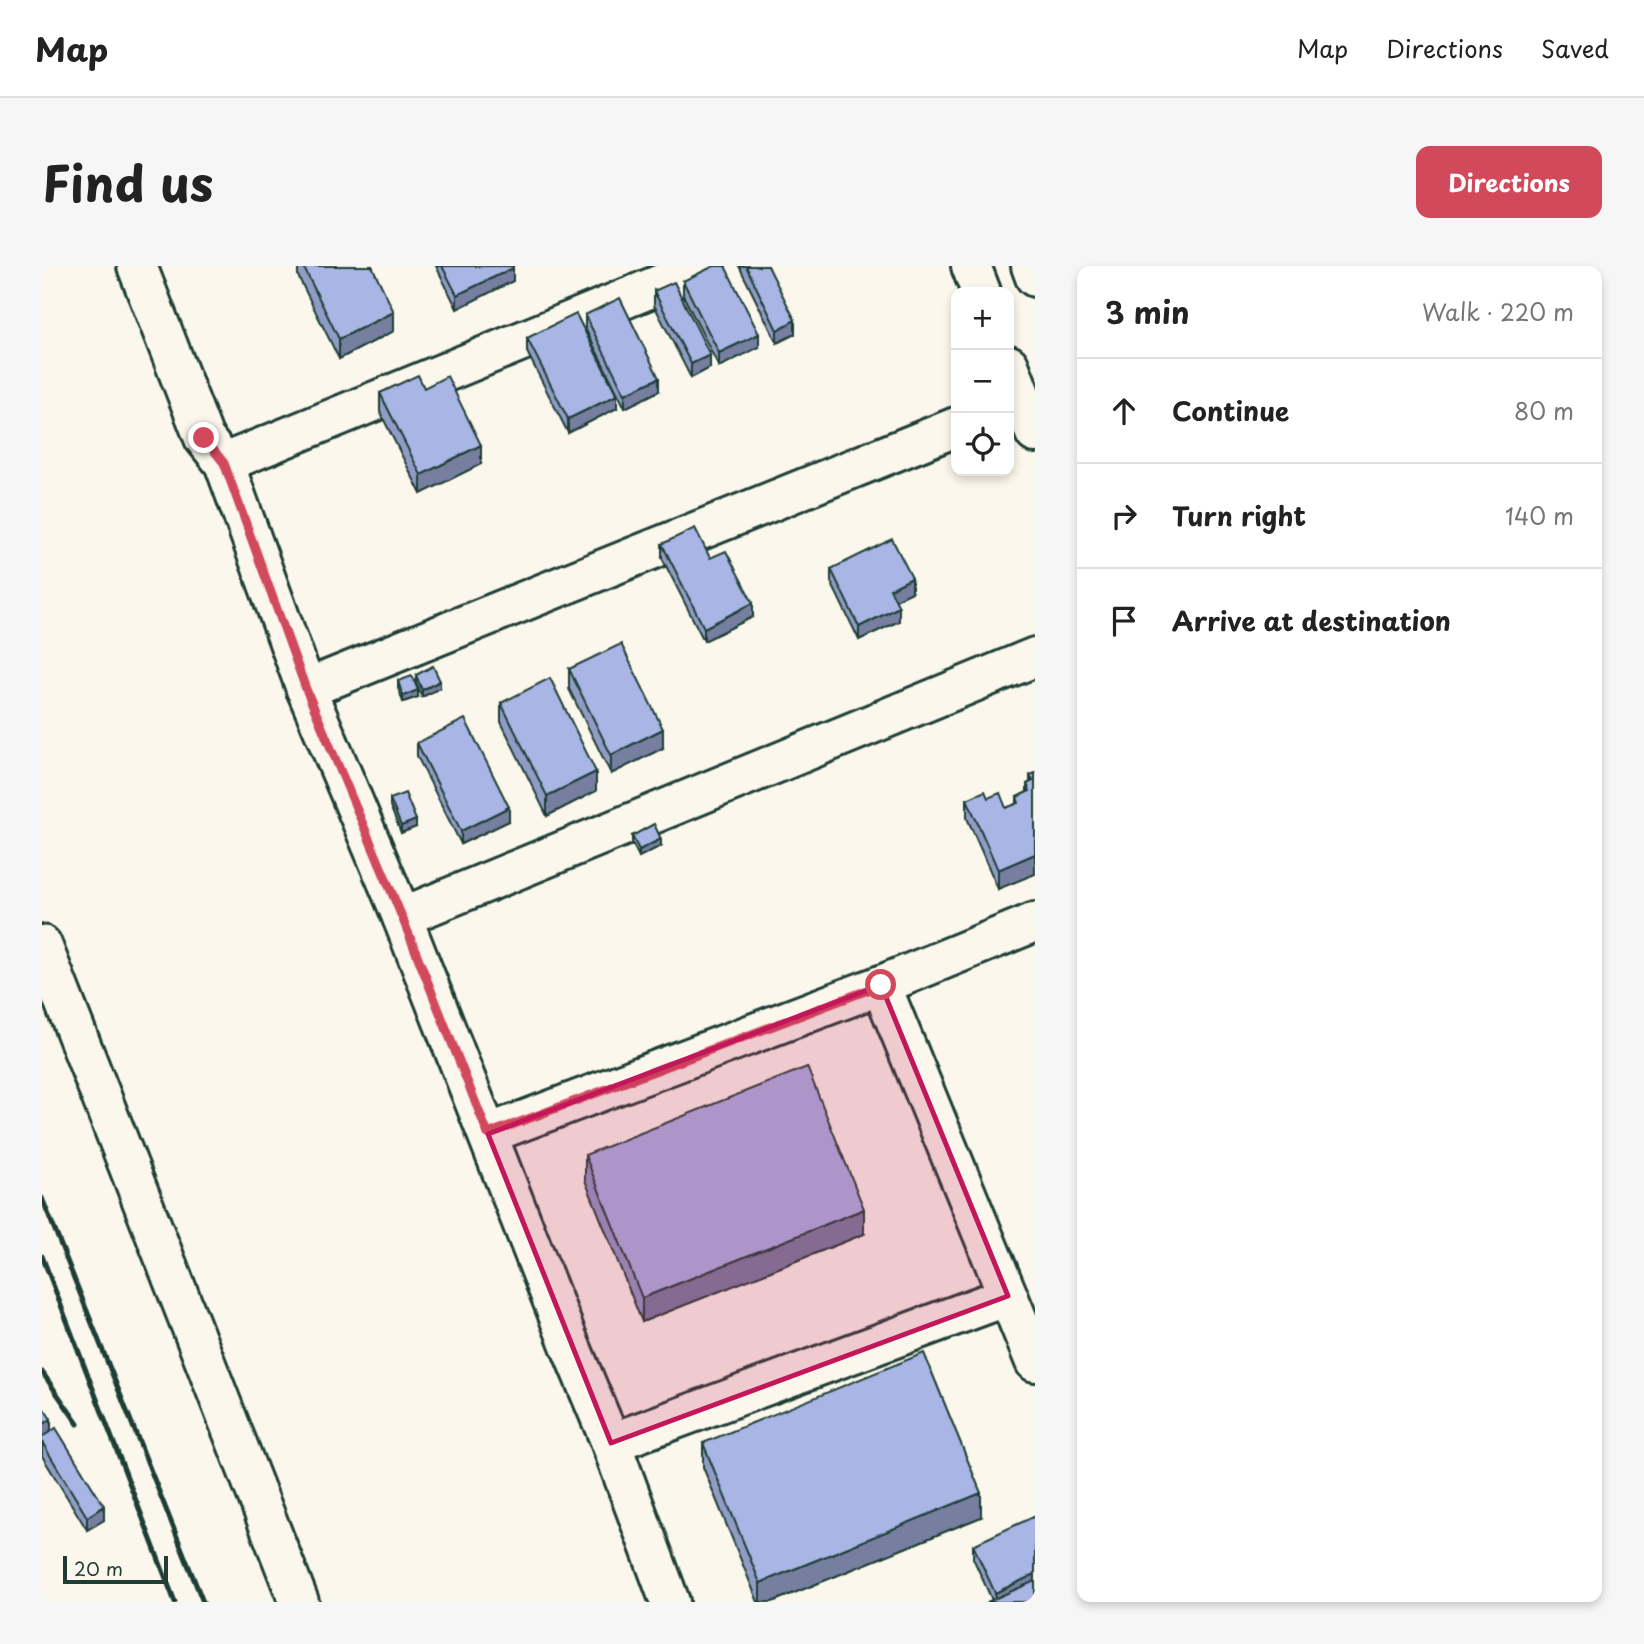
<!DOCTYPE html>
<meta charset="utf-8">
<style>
body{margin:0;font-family:"Playpen Sans",sans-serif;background:#f6f6f6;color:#222}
.controls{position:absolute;right:21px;top:21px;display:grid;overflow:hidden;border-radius:14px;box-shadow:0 4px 10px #0003}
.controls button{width:63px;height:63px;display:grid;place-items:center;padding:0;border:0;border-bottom:2px solid #e0e0e0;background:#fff;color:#222;font:35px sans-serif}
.scale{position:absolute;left:21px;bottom:18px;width:105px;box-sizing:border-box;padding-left:7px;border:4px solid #1f3d34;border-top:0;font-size:19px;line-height:24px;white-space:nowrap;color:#1f3d34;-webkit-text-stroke:5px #fbf7ec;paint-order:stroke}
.stop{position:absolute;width:21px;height:21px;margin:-16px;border:5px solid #d1495b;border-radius:50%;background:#fff}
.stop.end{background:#d1495b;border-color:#fff;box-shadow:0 2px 7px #0008}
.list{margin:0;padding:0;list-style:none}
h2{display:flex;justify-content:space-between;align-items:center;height:91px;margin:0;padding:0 28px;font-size:30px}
h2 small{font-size:23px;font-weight:400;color:#767676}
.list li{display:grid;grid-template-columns:46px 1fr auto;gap:21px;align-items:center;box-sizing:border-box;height:105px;padding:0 28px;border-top:2px solid #e0e0e0}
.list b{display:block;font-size:26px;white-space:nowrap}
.list em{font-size:23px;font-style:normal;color:#767676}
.icon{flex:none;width:38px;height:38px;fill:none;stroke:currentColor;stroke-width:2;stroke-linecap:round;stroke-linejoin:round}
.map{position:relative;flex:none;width:993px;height:1336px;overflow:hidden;border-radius:14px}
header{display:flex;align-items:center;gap:42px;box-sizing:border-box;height:98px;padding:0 35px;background:#fff;border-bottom:2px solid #e0e0e0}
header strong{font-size:33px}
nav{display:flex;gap:38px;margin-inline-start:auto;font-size:24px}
.intro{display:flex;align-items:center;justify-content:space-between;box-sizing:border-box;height:168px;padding:0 42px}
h1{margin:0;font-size:49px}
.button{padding:18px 32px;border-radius:14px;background:#d1495b;color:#fff;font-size:24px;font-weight:700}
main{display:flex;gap:42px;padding:0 42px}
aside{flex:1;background:#fff;border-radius:14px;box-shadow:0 4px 10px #0003}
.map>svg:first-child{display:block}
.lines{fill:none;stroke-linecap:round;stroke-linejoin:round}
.minor-casing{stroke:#1f3d34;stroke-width:44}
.minor{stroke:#fbf7ec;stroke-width:38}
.rail{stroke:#1f3d34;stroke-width:5}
.wall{fill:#909cc5;stroke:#1f3d34;stroke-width:2}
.shaded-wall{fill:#767fa0;stroke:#1f3d34;stroke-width:2}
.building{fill:#a8b5e5;stroke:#1f3d34;stroke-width:2}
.route{stroke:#d1495b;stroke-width:9}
.marked{fill:#c2185b;fill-opacity:0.2;stroke:#c2185b;stroke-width:5;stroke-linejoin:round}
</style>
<header>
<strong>Map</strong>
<nav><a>Map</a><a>Directions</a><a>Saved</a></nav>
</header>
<div class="intro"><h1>Find us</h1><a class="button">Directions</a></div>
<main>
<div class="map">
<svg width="993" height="1336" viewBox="0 0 993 1336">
<rect width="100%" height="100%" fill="#fbf7ec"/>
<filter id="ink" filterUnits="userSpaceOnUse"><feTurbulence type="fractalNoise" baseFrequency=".0143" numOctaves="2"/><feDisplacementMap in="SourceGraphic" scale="14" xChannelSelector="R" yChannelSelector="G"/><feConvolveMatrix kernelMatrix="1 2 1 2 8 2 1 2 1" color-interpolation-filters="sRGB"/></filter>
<g filter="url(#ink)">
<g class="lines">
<defs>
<g id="minor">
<path d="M 95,0 L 162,172 L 182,197 L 264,423 L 360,651 L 528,1079 L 569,1177 L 628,1336"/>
<path d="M 929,0 L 939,26"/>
<path d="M 989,0 L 993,11"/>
<path d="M 967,99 L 993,167"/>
<path d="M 182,197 L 663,0"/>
<path d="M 264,423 L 914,161"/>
<path d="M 360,651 L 993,391"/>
<path d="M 0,679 L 257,1336"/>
<path d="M 839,719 L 993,1096"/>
<path d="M 446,868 L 839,719 L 993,656"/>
<path d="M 569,1177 L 966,1030"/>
</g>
</defs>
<use href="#minor" class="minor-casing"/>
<use href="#minor" class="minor"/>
<g class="rail">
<path d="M 0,932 L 161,1336"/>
<path d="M 0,990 L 133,1336"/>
<path d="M 0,1106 L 36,1158"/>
</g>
</g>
<g class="wall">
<path d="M 256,0 L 330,0 L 352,65 L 297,93 L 256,10 Z"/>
<path d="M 394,0 L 471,0 L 471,15 L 415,43 Z"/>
<path d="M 697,0 L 726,0 L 753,68 L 735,77 Z"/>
<path d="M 641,15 L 717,81 L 677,101 L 641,29 Z"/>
<path d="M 612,25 L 668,102 L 649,112 L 612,39 Z"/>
<path d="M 543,49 L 617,125 L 583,142 L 543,62 Z"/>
<path d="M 485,72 L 575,142 L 526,167 L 485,86 Z"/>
<path d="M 382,122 L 439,198 L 379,228 L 338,146 L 338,127 Z"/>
<path d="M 620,278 L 668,292 L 711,351 L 662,375 L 620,292 Z"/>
<path d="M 789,303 L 870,326 L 853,334 L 857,355 L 817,374 L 789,316 Z"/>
<path d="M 527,403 L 621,482 L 569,508 L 527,423 Z"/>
<path d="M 374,409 L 398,422 L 380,431 L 374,416 Z"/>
<path d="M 356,415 L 376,431 L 361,436 L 356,422 Z"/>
<path d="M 459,437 L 554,525 L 505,550 L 459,456 Z"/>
<path d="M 375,477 L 467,555 L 419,578 L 375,490 Z"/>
<path d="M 993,507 L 956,623 L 925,552 L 925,533 L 946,532 L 964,542 L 975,538 L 975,531 L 985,526 L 985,518 L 988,516 L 988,509 Z"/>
<path d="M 348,533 L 374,561 L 359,567 L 348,540 Z"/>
<path d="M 590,570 L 619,580 L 597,591 L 590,577 Z"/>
<path d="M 543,889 L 822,968 L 600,1056 L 543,914 Z"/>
<path d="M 0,1140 L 9,1165 L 62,1254 L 45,1264 L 0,1190 Z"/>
<path d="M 661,1177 L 939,1251 L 730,1336 L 716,1336 L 661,1201 Z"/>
<path d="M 931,1279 L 993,1336 L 950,1334 L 931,1292 Z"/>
</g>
<g class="shaded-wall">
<path d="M 471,2 L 471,15 L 415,43 L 415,29 Z"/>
<path d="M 352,46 L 352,65 L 297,93 L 297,73 Z"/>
<path d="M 753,54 L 753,68 L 735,77 L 735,64 Z"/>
<path d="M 717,68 L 717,81 L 677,101 L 677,87 Z"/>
<path d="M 668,89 L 668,102 L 649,112 L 649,98 Z"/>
<path d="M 617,112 L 617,125 L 583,142 L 583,128 Z"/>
<path d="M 575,129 L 575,142 L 526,167 L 526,153 Z"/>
<path d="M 439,179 L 439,198 L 379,228 L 379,209 Z"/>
<path d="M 870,312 L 870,326 L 848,337 L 848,323 Z"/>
<path d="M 711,337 L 711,351 L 662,375 L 662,362 Z"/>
<path d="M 857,341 L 857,355 L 817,374 L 817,361 Z"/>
<path d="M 398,415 L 398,422 L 380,431 L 380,424 Z"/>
<path d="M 376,424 L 376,431 L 361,436 L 361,430 Z"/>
<path d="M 621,463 L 621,482 L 569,508 L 569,489 Z"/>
<path d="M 554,506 L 554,525 L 505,550 L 505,530 Z"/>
<path d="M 467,541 L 467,555 L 419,578 L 419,565 Z"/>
<path d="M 374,554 L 374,561 L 359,567 L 359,560 Z"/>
<path d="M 619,573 L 619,580 L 597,591 L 597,584 Z"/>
<path d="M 993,588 L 993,608 L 956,623 L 956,604 Z"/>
<path d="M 822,943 L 822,968 L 600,1056 L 600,1032 Z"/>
<path d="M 9,1153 L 9,1166 L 0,1173 L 0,1159 Z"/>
<path d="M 939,1227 L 939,1251 L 730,1336 L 718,1336 L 718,1317 Z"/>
<path d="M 62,1240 L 62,1254 L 45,1264 L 45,1251 Z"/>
<path d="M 993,1308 L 993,1321 L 953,1336 L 953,1327 Z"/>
</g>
<g class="building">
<path d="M 261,0 L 330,0 L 352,46 L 297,73 Z"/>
<path d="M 400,0 L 471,0 L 471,2 L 415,29 Z"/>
<path d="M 672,0 L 683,0 L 717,68 L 677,87 L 641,15 Z"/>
<path d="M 704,0 L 726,0 L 753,54 L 735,64 Z"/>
<path d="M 632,16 L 668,89 L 649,98 L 612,25 Z"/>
<path d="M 578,32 L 617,112 L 583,128 L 543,49 Z"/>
<path d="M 534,48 L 575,129 L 526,153 L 485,72 Z"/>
<path d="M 376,109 L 382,122 L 405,110 L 439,179 L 379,209 L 338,127 Z"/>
<path d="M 653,262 L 668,292 L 684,285 L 711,337 L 662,362 L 620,278 Z"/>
<path d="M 850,273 L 870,312 L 848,323 L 857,341 L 817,361 L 789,303 Z"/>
<path d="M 579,378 L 621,463 L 569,489 L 527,403 Z"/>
<path d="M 391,400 L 398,415 L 380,424 L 374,409 Z"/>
<path d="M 370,410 L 376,424 L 361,430 L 356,415 Z"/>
<path d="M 508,412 L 554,506 L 505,530 L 459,437 Z"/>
<path d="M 423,453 L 467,541 L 419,565 L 375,477 Z"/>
<path d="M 993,507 L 993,588 L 956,604 L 925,533 L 943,525 L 946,532 L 958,527 L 964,542 L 977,537 L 975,531 L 988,525 L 985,518 L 991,515 L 988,509 Z"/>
<path d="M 363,527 L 374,554 L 359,560 L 348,533 Z"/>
<path d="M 612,558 L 619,573 L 597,584 L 590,570 Z"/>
<path d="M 765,801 L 822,943 L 600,1032 L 543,889 Z"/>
<path d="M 882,1087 L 939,1227 L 718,1317 L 661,1177 Z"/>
<path d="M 0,1140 L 9,1153 L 0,1159 Z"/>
<path d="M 14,1162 L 62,1240 L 45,1251 L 0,1176 L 0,1171 Z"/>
<path d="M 993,1250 L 993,1308 L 953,1327 L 931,1279 Z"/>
<path d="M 993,1315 L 993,1336 L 945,1336 Z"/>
</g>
</g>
<g class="lines" filter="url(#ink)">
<path class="route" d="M 162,172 L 182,197 L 264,423 L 360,651 L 446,868 L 839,719"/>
</g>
<path class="marked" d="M 839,719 L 966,1030 L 569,1177 L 446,868 Z"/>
</svg>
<div class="controls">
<button>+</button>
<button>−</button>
<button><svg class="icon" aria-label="locate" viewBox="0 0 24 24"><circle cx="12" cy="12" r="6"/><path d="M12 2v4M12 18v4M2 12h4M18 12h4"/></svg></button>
</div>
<div class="scale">20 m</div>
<div class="stop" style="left:839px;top:719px"></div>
<div class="stop end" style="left:162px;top:172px"></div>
</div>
<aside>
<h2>3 min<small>Walk · 220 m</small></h2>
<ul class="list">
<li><svg class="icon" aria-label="ahead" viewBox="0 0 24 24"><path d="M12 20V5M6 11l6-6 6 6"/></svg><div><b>Continue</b></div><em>80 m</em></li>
<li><svg class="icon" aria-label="right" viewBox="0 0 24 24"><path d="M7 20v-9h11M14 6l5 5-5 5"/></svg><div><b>Turn right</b></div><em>140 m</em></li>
<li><svg class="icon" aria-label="arrive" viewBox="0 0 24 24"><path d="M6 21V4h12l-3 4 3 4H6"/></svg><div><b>Arrive at destination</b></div></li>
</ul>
</aside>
</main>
